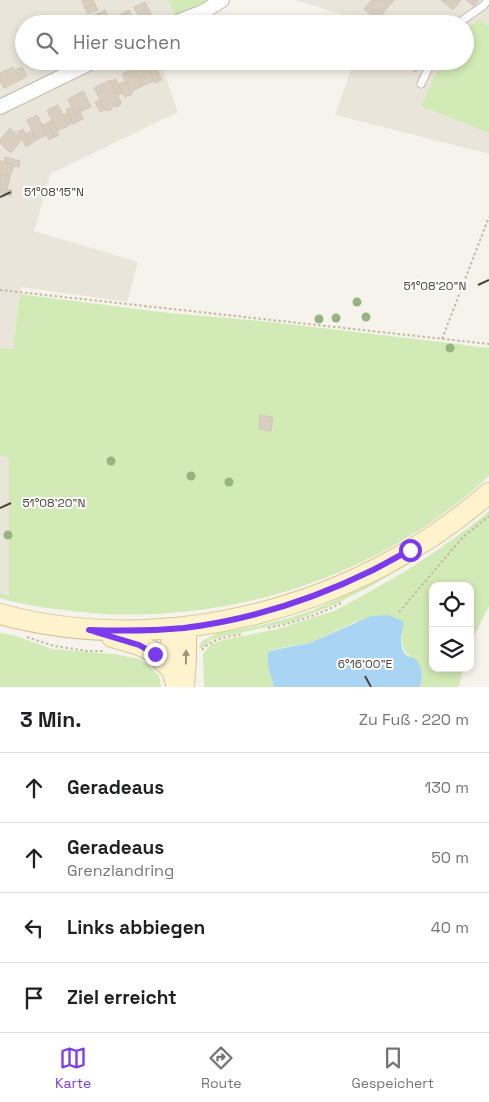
<!DOCTYPE html>
<html lang="de">
<meta charset="utf-8">
<style>
body{margin:0;font-family:"Space Grotesk",sans-serif;background:#f2f2f2;color:#202124}
.controls{position:absolute;right:15px;bottom:15px;display:grid;overflow:hidden;border-radius:10px;box-shadow:0 2px 8px #0003}
.controls button{width:45px;height:45px;display:grid;place-items:center;padding:0;border:0;border-bottom:1px solid #e0e0e0;background:#fff;color:#202124;font:25px sans-serif}
.stop{position:absolute;width:15px;height:15px;margin:-11px;border:4px solid #7c3aed;border-radius:50%;background:#fff}
.stop.end{background:#7c3aed;border-color:#fff;box-shadow:0 1px 5px #0008}
.list{margin:0;padding:0;list-style:none}
h2{display:flex;justify-content:space-between;align-items:center;height:65px;margin:0;padding:0 20px;font-size:21px}
h2 small{font-size:16px;font-weight:400;color:#757577}
.list li{display:grid;grid-template-columns:32px 1fr auto;gap:15px;align-items:center;box-sizing:border-box;height:70px;padding:0 20px;border-top:1px solid #e0e0e0}
.list b{display:block;font-size:19px;white-space:nowrap}
.list p{margin:0;font-size:16px;white-space:nowrap;color:#757577}
.list em{font-size:16px;font-style:normal;color:#757577}
.icon{flex:none;width:28px;height:28px;fill:none;stroke:currentColor;stroke-width:2;stroke-linecap:round;stroke-linejoin:round}
.map{position:relative;flex:none;width:489px;height:687px;overflow:hidden}
.search{position:absolute;background:#fff;box-shadow:0 2px 8px #0003;left:15px;right:15px;top:15px;height:55px;display:flex;align-items:center;gap:12px;box-sizing:border-box;padding:0 18px;border-radius:28px;color:#757577;font-size:19px}
.sheet{height:345px;background:#fff}
nav{display:flex;justify-content:space-around;align-items:center;box-sizing:border-box;height:70px;border-top:1px solid #e0e0e0;background:#fff;font-size:14px;color:#757577}
nav a{display:grid;justify-items:center;gap:2px}
nav .on{color:#7c3aed}
.map>svg:first-child{display:block}
.residential{fill:#eae5da}
.green{fill:#d2eab5}
.water{fill:#a9d4f2}
.building{fill:#d8cfc1;stroke:#d3c7b4}
.lines{fill:none;stroke-linecap:round;stroke-linejoin:round}
.service-casing{stroke:#c2bbae;stroke-width:9}
.minor-casing{stroke:#c2bbae;stroke-width:16}
.secondary-casing{stroke:#d6c79b;stroke-width:22}
.path{stroke:#c4b79f;stroke-width:2;stroke-dasharray:2.5 2.5;stroke-linecap:butt}
.service{stroke:#fff;stroke-width:7}
.minor{stroke:#fff;stroke-width:14}
.secondary{stroke:#fff3cd;stroke-width:20}
.tree{fill:#97b381}
.oneway{fill:#9c937c}
.route{stroke:#7c3aed;stroke-width:6}
.ticks{fill:none;stroke:#4b4439;stroke-width:2}
.ticks-label{font-size:12px;text-anchor:middle;fill:#4b4439;stroke:#fff;stroke-width:4;stroke-linejoin:round;paint-order:stroke}
</style>
<div class="map">
<svg width="489" height="687" viewBox="0 0 489 687">
<rect width="100%" height="100%" fill="#f6f3ec"/>
<g class="residential">
<path d="M 0,0 L 167,0 L 179,24 L 24,24 L 24,61 L 160,61 L 178,112 L 50,174 L 34,231 L 138,262 L 127,302 L 21,287 L 13,349 L 0,348 Z"/>
<path d="M 295,0 L 489,0 L 489,154 L 335,115 L 354,61 L 465,61 L 465,24 L 367,24 L 367,22 Z"/>
<path d="M 0,456 L 9,457 L 9,596 L 0,593 Z"/>
</g>
<g class="green">
<path d="M 167,0 L 210,0 L 176,17 Z"/>
<path d="M 480,19 L 489,27 L 489,133 L 421,106 L 442,61 L 465,61 L 465,30 Z"/>
<path d="M 20,294 L 168,313 L 262,321 L 416,339 L 489,348 L 489,476 C 379,579 219,629 71,611 C 47,608 23,605 0,598 L 0,593 L 9,596 L 9,458 L 0,456 L 0,348 L 13,349 Z"/>
<path d="M 489,502 L 489,507 L 416,560 L 369,587 L 336,604 L 295,621 L 221,637 L 211,640 L 202,649 L 199,647 L 202,641 L 218,633 L 257,626 L 289,618 L 313,610 L 339,598 L 375,580 Z"/>
<path d="M 489,511 L 489,606 L 476,632 L 470,647 L 470,586 L 433,586 L 433,668 L 463,668 L 459,687 L 420,687 L 422,680 L 417,661 C 404,653 401,649 402,634 L 357,621 L 310,643 L 279,648 L 269,652 L 268,666 L 274,687 L 204,687 L 203,654 L 211,644 L 223,640 L 278,629 L 334,611 L 362,596 L 404,572 L 436,551 L 476,522 Z"/>
<path d="M 0,633 L 16,636 L 52,649 L 113,654 L 139,659 L 148,665 L 159,676 L 161,687 L 0,687 Z"/>
</g>
<path class="water" d="M 389,615 L 404,622 C 402,631 398,645 405,654 C 408,657 413,657 416,660 C 423,667 423,678 420,687 L 274,687 L 268,666 L 268,652 L 279,649 L 310,643 L 371,616 Z"/>
<g class="building">
<path d="M 83,0 L 93,0 L 95,4 L 85,8 L 82,1 Z"/>
<path d="M 372,0 L 394,0 L 377,20 L 364,9 Z"/>
<path d="M 441,0 L 461,0 L 453,10 Z"/>
<path d="M 466,0 L 479,0 L 474,6 Z"/>
<path d="M 145,2 L 152,16 L 141,21 L 134,7 Z"/>
<path d="M 95,4 L 98,10 L 88,14 L 85,8 Z"/>
<path d="M 105,10 L 109,19 L 103,22 L 99,13 Z"/>
<path d="M 129,10 L 134,21 L 126,24 L 121,14 Z"/>
<path d="M 99,13 L 102,20 L 95,24 L 91,16 Z"/>
<path d="M 121,14 L 126,24 L 118,24 L 115,17 Z"/>
<path d="M 74,16 L 78,24 L 71,24 L 69,19 Z"/>
<path d="M 115,17 L 118,24 L 104,24 L 103,22 Z"/>
<path d="M 24,28 L 24,47 L 17,30 Z"/>
<path d="M 45,61 L 60,61 L 48,67 Z"/>
<path d="M 395,61 L 418,61 L 421,63 L 416,72 Z"/>
<path d="M 145,63 L 154,81 L 142,86 L 134,68 Z"/>
<path d="M 155,66 L 162,80 L 155,83 L 148,69 Z"/>
<path d="M 13,67 L 20,80 L 4,88 L 0,81 L 0,73 Z"/>
<path d="M 22,67 L 27,76 L 20,80 L 15,70 Z"/>
<path d="M 134,68 L 142,86 L 131,92 L 122,74 Z"/>
<path d="M 116,79 L 123,93 L 118,95 L 111,81 Z"/>
<path d="M 110,80 L 121,102 L 120,105 L 117,107 L 114,106 L 112,107 L 111,110 L 108,111 L 105,110 L 94,88 Z"/>
<path d="M 125,81 L 132,94 L 125,97 L 118,84 Z"/>
<path d="M 83,91 L 91,107 L 75,114 L 68,99 Z"/>
<path d="M 100,100 L 105,110 L 100,112 L 95,102 Z"/>
<path d="M 58,105 L 68,126 L 57,131 L 47,110 Z"/>
<path d="M 72,107 L 75,114 L 80,112 L 83,119 L 73,124 L 66,109 Z"/>
<path d="M 68,113 L 72,123 L 68,125 L 63,115 Z"/>
<path d="M 37,115 L 47,135 L 36,140 L 27,120 Z"/>
<path d="M 52,120 L 59,135 L 54,137 L 47,123 Z"/>
<path d="M 47,123 L 54,137 L 49,140 L 42,125 Z"/>
<path d="M 10,128 L 22,139 L 12,152 L 9,152 L 0,143 L 0,140 Z"/>
<path d="M 23,129 L 31,144 L 26,147 L 18,132 Z"/>
<path d="M 32,131 L 36,140 L 31,144 L 26,134 Z"/>
<path d="M 5,157 L 20,161 L 19,167 L 4,162 Z"/>
<path d="M 0,161 L 14,165 L 10,177 L 0,174 Z"/>
<path d="M 0,174 L 10,177 L 7,189 L 0,188 Z"/>
<path d="M 0,188 L 12,190 L 11,196 L 0,193 Z"/>
<path d="M 260,415 L 273,417 L 271,431 L 259,429 Z"/>
</g>
<g class="lines">
<defs>
<g id="service">
<path d="M 457,24 L 483,6 L 488,0"/>
<path d="M 421,84 L 432,61"/>
</g>
<g id="minor">
<path d="M 172,24 L 203,12 L 222,0"/>
<path d="M 0,107 L 94,61"/>
</g>
<g id="secondary">
<path d="M 0,614 C 168,660 360,606 489,493"/>
<path d="M 112,637 L 139,645 L 152,651 L 172,670"/>
<path d="M 177,687 C 173,673 165,652 173,638 C 176,634 181,631 186,627"/>
<path d="M 184,687 L 186,657 L 186,627"/>
</g>
</defs>
<use href="#service" class="service-casing"/>
<use href="#minor" class="minor-casing"/>
<use href="#secondary" class="secondary-casing"/>
<g class="path">
<path d="M 0,290 L 489,344"/>
<path d="M 442,339 L 489,217"/>
<path d="M 399,612 L 463,537 L 489,516"/>
<path d="M 268,628 C 294,623 319,615 343,602"/>
<path d="M 27,637 L 54,646 L 87,651 L 105,651"/>
<path d="M 202,650 C 212,638 229,637 243,634"/>
</g>
<use href="#service" class="service"/>
<use href="#minor" class="minor"/>
<use href="#secondary" class="secondary"/>
</g>
<g class="tree">
<circle cx="357" cy="302" r="4.5"/>
<circle cx="366" cy="317" r="4.5"/>
<circle cx="336" cy="318" r="4.5"/>
<circle cx="319" cy="319" r="4.5"/>
<circle cx="450" cy="348" r="4.5"/>
<circle cx="111" cy="461" r="4.5"/>
<circle cx="191" cy="476" r="4.5"/>
<circle cx="229" cy="482" r="4.5"/>
<circle cx="8" cy="535" r="4.5"/>
</g>
<defs><path id="oneway-solid" d="M-6-.8H1V-3.2L6.5 0L1 3.2V.8H-6Z" transform="scale(1.25)"/></defs>
<use class="oneway" href="#oneway-solid" transform="translate(186 657) rotate(-89)"/>
<g class="lines">
<path class="route" d="M 155,654 L 139,645 L 89,630 C 121,631 152,631 184,628 C 249,620 314,599 373,570 C 385,564 397,557 410,550"/>
</g>
<path class="ticks" d="M 0,197 L 11,192M 478,285 L 489,280M 0,508 L 11,503M 365,676 L 371,687"/>
<g class="ticks-label">
<text x="54" y="196">51°08'15"N</text>
<text x="435" y="290">51°08'20"N</text>
<text x="54" y="507">51°08'20"N</text>
<text x="365" y="668">6°16'00"E</text>
</g>
</svg>
<div class="controls">
<button><svg class="icon" aria-label="locate" viewBox="0 0 24 24"><circle cx="12" cy="12" r="6"/><path d="M12 2v4M12 18v4M2 12h4M18 12h4"/></svg></button>
<button><svg class="icon" aria-label="layers" viewBox="0 0 24 24"><path d="M12 4l9 5-9 5-9-5zM3 14l9 5 9-5"/></svg></button>
</div>
<div class="stop" style="left:410px;top:550px"></div>
<div class="stop end" style="left:155px;top:654px"></div>
<div class="search"><svg class="icon" aria-label="search" viewBox="0 0 24 24"><circle cx="10" cy="10" r="6"/><path d="M15 15l6 6"/></svg>Hier suchen</div>
</div>
<section class="sheet">
<h2>3 Min.<small>Zu Fuß · 220 m</small></h2>
<ul class="list">
<li><svg class="icon" aria-label="ahead" viewBox="0 0 24 24"><path d="M12 20V5M6 11l6-6 6 6"/></svg><div><b>Geradeaus</b></div><em>130 m</em></li>
<li><svg class="icon" aria-label="ahead" viewBox="0 0 24 24"><path d="M12 20V5M6 11l6-6 6 6"/></svg><div><b>Geradeaus</b><p>Grenzlandring</p></div><em>50 m</em></li>
<li><svg class="icon" aria-label="left" viewBox="0 0 24 24"><path d="M17 20v-9H6M10 6l-5 5 5 5"/></svg><div><b>Links abbiegen</b></div><em>40 m</em></li>
<li><svg class="icon" aria-label="arrive" viewBox="0 0 24 24"><path d="M6 21V4h12l-3 4 3 4H6"/></svg><div><b>Ziel erreicht</b></div></li>
</ul>
</section>
<nav>
<a class="on"><svg class="icon" aria-label="map" viewBox="0 0 24 24"><path d="M3 6l6-2 6 2 6-2v14l-6 2-6-2-6 2zM9 4v14M15 6v14"/></svg>Karte</a>
<a><svg class="icon" aria-label="directions" viewBox="0 0 24 24"><path d="M12 3l9 9-9 9-9-9zM9 14v-3h6M13 9l2 2-2 2"/></svg>Route</a>
<a><svg class="icon" aria-label="saved" viewBox="0 0 24 24"><path d="M7 4h10v16l-5-4-5 4z"/></svg>Gespeichert</a>
</nav>
